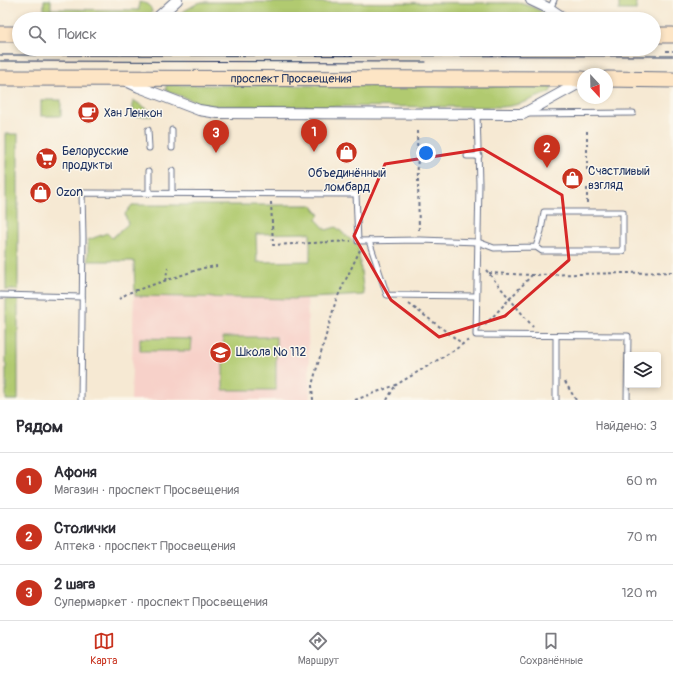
<!DOCTYPE html>
<html lang="ru">
<meta charset="utf-8">
<style>
body{margin:0;font-family:Pangolin,sans-serif;background:#f7f7f7;color:#2b2b33}
.controls{position:absolute;right:12px;bottom:12px;display:grid;overflow:hidden;border-radius:4px;box-shadow:0 2px 6px #0003}
.controls button{width:36px;height:36px;display:grid;place-items:center;padding:0;border:0;border-bottom:1px solid #e1e1e2;background:#fff;color:#2b2b33;font:20px sans-serif}
.compass{position:absolute;left:577px;top:68px;width:36px;height:36px;border-radius:50%;background:#fff;box-shadow:0 2px 6px #0003;rotate:158deg}
.you{position:absolute;left:426px;top:153px;width:14px;height:14px;margin:-10px;border:3px solid #fff;border-radius:50%;background:#1a73e8;box-shadow:0 0 0 6px #1a73e833}
.badge{display:grid;place-items:center;width:26px;height:26px;border-radius:50%;background:#c8321e;color:#fff;font-size:13px;font-weight:700}
.pin{position:absolute;translate:-50% -33px;filter:drop-shadow(0 1px 2px #0008)}
.pin::after{content:'';position:absolute;top:21px;width:14px;height:12px;background:inherit;clip-path:polygon(0 0,100% 0,50% 100%)}
.list{margin:0;padding:0;list-style:none}
h2{display:flex;justify-content:space-between;align-items:center;height:52px;margin:0;padding:0 16px;font-size:17px}
h2 small{font-size:13px;font-weight:400;color:#7c7c81}
.list li{display:grid;grid-template-columns:26px 1fr auto;gap:12px;align-items:center;box-sizing:border-box;height:56px;padding:0 16px;border-top:1px solid #e1e1e2}
.list b{display:block;font-size:15px;white-space:nowrap}
.list p{margin:0;font-size:13px;white-space:nowrap;color:#7c7c81}
.list em{font-size:13px;font-style:normal;color:#7c7c81}
.icon{flex:none;width:22px;height:22px;fill:none;stroke:currentColor;stroke-width:2;stroke-linecap:round;stroke-linejoin:round}
.map{position:relative;flex:none;width:673px;height:400px;overflow:hidden}
.search{position:absolute;background:#fff;box-shadow:0 2px 6px #0003;left:12px;right:12px;top:12px;height:44px;display:flex;align-items:center;gap:10px;box-sizing:border-box;padding:0 14px;border-radius:22px;color:#7c7c81;font-size:15px}
.sheet{height:220px;background:#fff}
nav{display:flex;justify-content:space-around;align-items:center;box-sizing:border-box;height:56px;border-top:1px solid #e1e1e2;background:#fff;font-size:11px;color:#7c7c81}
nav a{display:grid;justify-items:center;gap:2px}
nav .on{color:#c8321e}
.map>svg:first-child{display:block}
.built{fill:#f7d1c9}
.green{fill:#b1ca6f;stroke:#667c66;fill-rule:evenodd}
.lines{fill:none;stroke-linecap:round;stroke-linejoin:round}
.service-casing{stroke:#687087;stroke-width:7}
.minor-casing{stroke:#687087;stroke-width:12}
.secondary-casing{stroke:#687087;stroke-width:17}
.path{stroke:#687087;stroke-width:2;stroke-dasharray:3 3;stroke-linecap:butt}
.service{stroke:#fff;stroke-width:5}
.minor{stroke:#fff;stroke-width:10}
.secondary{stroke:#fde5c5;stroke-width:15}
.tram{stroke:#1b2f5e;stroke-width:1}
.marked{fill:none;stroke:#d62828;stroke-width:3;stroke-linejoin:round}
.labels{text-anchor:middle;stroke-width:3;stroke-linejoin:round;paint-order:stroke}
.street-label{font-size:12px;fill:#1b2f5e;stroke:#fbf7ec}
.poi-label{font-size:12px;fill:#1b2f5e;stroke:#fbf7ec;text-anchor:start}
</style>
<div class="map">
<svg width="673" height="400" viewBox="0 0 673 400">
<rect width="100%" height="100%" fill="#fbf7ec"/>
<filter id="ink" filterUnits="userSpaceOnUse"><feTurbulence type="fractalNoise" baseFrequency=".025" numOctaves="2"/><feDisplacementMap in="SourceGraphic" scale="8" xChannelSelector="R" yChannelSelector="G"/><feConvolveMatrix kernelMatrix="1 2 1 2 8 2 1 2 1" color-interpolation-filters="sRGB"/></filter>
<filter id="wash" filterUnits="userSpaceOnUse"><feTurbulence type="fractalNoise" baseFrequency=".012" numOctaves="4" result="noise"/><feDisplacementMap in="SourceGraphic" scale="16" xChannelSelector="R" yChannelSelector="G"/><feGaussianBlur stdDeviation="0.9" result="paint"/><feColorMatrix in="noise" values="0 0 0 0 0 0 0 0 0 0 0 0 0 0 0 0 0 1.4 0 .05"/><feComposite in="paint" operator="in"/></filter>
<g filter="url(#wash)">
<rect width="100%" height="100%" fill="#f6e9d3"/>
<path class="built" d="M 134,293 L 307,293 L 310,400 L 131,400 Z"/>
<g class="green">
<path d="M 44,0 L 51,0 L 51,9 L 139,10 L 139,2 C 146,3 151,5 152,12 L 150,16 L 143,19 L 51,19 L 51,10 L 44,10 Z"/>
<rect x="619" y="0" width="17" height="10"/>
<path d="M 202,2 L 519,3 C 531,6 542,10 550,19 L 170,19 L 198,3 Z"/>
<path d="M 166,85 L 552,86 L 552,88 L 550,92 C 534,98 519,106 502,107 L 216,106 L 201,104 L 168,91 L 166,90 Z"/>
<rect x="41" y="100" width="20" height="16"/>
<path d="M 133,100 L 152,112 L 152,116 L 133,116 Z"/>
<rect x="6" y="134" width="12" height="156"/>
<path d="M 132,205 L 312,205 L 320,215 L 316,219 L 326,230 L 336,227 L 358,246 L 364,295 L 294,299 L 135,296 L 134,261 L 88,261 L 88,240 L 107,233 L 112,238 L 128,224 L 125,214 ZM 310,233 L 310,261 L 257,262 L 256,234 Z"/>
<path d="M 6,299 L 18,300 L 18,400 L 6,400 Z"/>
<rect x="223" y="337" width="53" height="53"/>
<path d="M 140,338 L 192,339 L 191,351 L 140,351 Z"/>
</g>
</g>
<g filter="url(#ink)">
<g class="lines">
<defs>
<g id="service">
<path d="M 550,9 L 554,0"/>
<path d="M 477,113 L 479,184 L 476,335 L 628,336 L 627,400"/>
<path d="M 528,114 L 633,113"/>
<path d="M 148,130 L 149,148"/>
<path d="M 172,130 L 172,148"/>
<path d="M 467,156 L 479,156"/>
<path d="M 149,171 L 149,193"/>
<path d="M 172,171 L 172,193"/>
<path d="M 369,241 L 387,295 L 476,296"/>
<path d="M 0,295 L 82,297"/>
<path d="M 556,336 L 556,400"/>
<path d="M 81,400 L 83,238 L 82,193 L 356,194 L 358,241 L 420,240 L 478,242 L 494,248 L 536,247 L 542,251 L 623,251 L 623,212 L 544,212 L 541,231 L 536,247"/>
</g>
<g id="minor">
<path d="M 531,0 L 550,9 L 565,19"/>
<path d="M 156,19 L 177,0"/>
<path d="M 124,80 L 139,87 L 199,110 L 218,113 L 523,114 L 583,81"/>
</g>
<g id="secondary">
<path d="M 0,34 L 19,34"/>
<path d="M 654,35 L 673,35"/>
<path id="s1" d="M 0,78 L 583,79"/>
<path d="M 607,79 L 673,80"/>
</g>
</defs>
<use href="#service" class="service-casing"/>
<use href="#minor" class="minor-casing"/>
<use href="#secondary" class="secondary-casing"/>
<g class="path">
<path d="M 666,51 L 673,51"/>
<path d="M 417,131 L 419,231"/>
<path d="M 587,131 L 587,171"/>
<path d="M 587,188 L 587,205"/>
<path d="M 271,202 L 273,245 L 351,241"/>
<path d="M 486,270 L 533,327"/>
<path d="M 489,273 L 532,275 L 673,272"/>
<path d="M 165,281 L 168,268"/>
<path d="M 119,299 L 128,293 L 203,268 L 217,266"/>
<path d="M 409,304 L 463,344"/>
<path d="M 485,325 L 532,275"/>
<path d="M 565,382 L 576,400"/>
<path d="M 313,400 L 312,385 L 336,300 L 360,250"/>
<path d="M 355,400 L 396,385 L 456,349 L 470,339"/>
<path d="M 387,400 L 395,386"/>
</g>
<use href="#service" class="service"/>
<use href="#minor" class="minor"/>
<use href="#secondary" class="secondary"/>
<g class="tram">
<path d="M 0,55 L 673,56"/>
<path d="M 0,61 L 426,62"/>
</g>
</g>
</g>
<path class="marked" d="M 483,149 L 562,195 L 569,260 L 505,316 L 439,337 L 391,300 L 354,236 L 385,164 Z"/>
<defs>
<symbol id="cafe-disc" viewBox="-11 -11 22 22"><circle r="9.5" fill="#c8321e" stroke="#fbf7ec"/><path d="M-5.5-4.5H6V0H3Q3 3.5 0 3.5H-2.5Q-5.5 3.5-5.5 0ZM3-3.2v2h1.7v-2ZM-6 4.5H4V6H-6Z" fill="#fff"/></symbol>
<symbol id="shop-disc" viewBox="-11 -11 22 22"><circle r="9.5" fill="#c8321e" stroke="#fbf7ec"/><path d="M-5-2.5h2.3a2.7 3.5 0 0 1 5.4 0H5L5.5 6h-11ZM-1.5-2.5h3a1.5 2.3 0 0 0-3 0Z" fill="#fff"/></symbol>
<symbol id="supermarket-disc" viewBox="-11 -11 22 22"><circle r="9.5" fill="#c8321e" stroke="#fbf7ec"/><path d="M-6-5.5h2.5l.6 2H6L4.5 2H-2.5L-4.4-4H-6ZM-1.5 3.2a1.3 1.3 0 1 0 .1 0ZM3 3.2a1.3 1.3 0 1 0 .1 0Z" fill="#fff"/></symbol>
<symbol id="school-disc" viewBox="-11 -11 22 22"><circle r="9.5" fill="#c8321e" stroke="#fbf7ec"/><path d="M0-5L7-2L0 1L-7-2ZM-4 1L0 2.5L4 1V4Q0 6-4 4Z" fill="#fff"/></symbol>
</defs>
<g fill-rule="evenodd">
<use href="#cafe-disc" x="76" y="100" width="25" height="25"/>
<use href="#shop-disc" x="334" y="140" width="25" height="25"/>
<use href="#supermarket-disc" x="34" y="146" width="25" height="25"/>
<use href="#shop-disc" x="560" y="166" width="25" height="25"/>
<use href="#shop-disc" x="28" y="180" width="25" height="25"/>
<use href="#school-disc" x="208" y="340" width="25" height="25"/>
</g>
<g class="labels">
<g class="street-label">
<text dy="4" stroke="none"><textPath href="#s1" startOffset="291">проспект Просвещения</textPath></text>
</g>
<g class="poi-label">
<text x="104" y="117">Хан Ленкон</text>
<text x="62" y="155">Белорусские<tspan x="62" dy="14">продукты</tspan></text>
<text x="588" y="175">Счастливый<tspan x="588" dy="14">взгляд</tspan></text>
<text x="347" y="177" text-anchor="middle">Объединённый<tspan x="347" dy="14">ломбард</tspan></text>
<text x="56" y="196">Ozon</text>
<text x="236" y="356">Школа № 112</text>
</g>
</g>
</svg>
<div class="controls">
<button><svg class="icon" aria-label="layers" viewBox="0 0 24 24"><path d="M12 4l9 5-9 5-9-5zM3 14l9 5 9-5"/></svg></button>
</div>
<svg class="compass" viewBox="-18 -18 36 36"><path d="M0-13l5 13h-10z" fill="#e53935"/><path d="M0 13l5-13h-10z" fill="#7c7c81"/></svg>
<div class="you"></div>
<div class="pin badge" style="left:314px;top:152px">1</div>
<div class="pin badge" style="left:547px;top:168px">2</div>
<div class="pin badge" style="left:216px;top:153px">3</div>
<div class="search"><svg class="icon" aria-label="search" viewBox="0 0 24 24"><circle cx="10" cy="10" r="6"/><path d="M15 15l6 6"/></svg>Поиск</div>
</div>
<section class="sheet">
<h2>Рядом<small>Найдено: 3</small></h2>
<ul class="list">
<li><span class="badge">1</span><div><b>Афоня</b><p>Магазин · проспект Просвещения</p></div><em>60 m</em></li>
<li><span class="badge">2</span><div><b>Столички</b><p>Аптека · проспект Просвещения</p></div><em>70 m</em></li>
<li><span class="badge">3</span><div><b>2 шага</b><p>Супермаркет · проспект Просвещения</p></div><em>120 m</em></li>
</ul>
</section>
<nav>
<a class="on"><svg class="icon" aria-label="map" viewBox="0 0 24 24"><path d="M3 6l6-2 6 2 6-2v14l-6 2-6-2-6 2zM9 4v14M15 6v14"/></svg>Карта</a>
<a><svg class="icon" aria-label="directions" viewBox="0 0 24 24"><path d="M12 3l9 9-9 9-9-9zM9 14v-3h6M13 9l2 2-2 2"/></svg>Маршрут</a>
<a><svg class="icon" aria-label="saved" viewBox="0 0 24 24"><path d="M7 4h10v16l-5-4-5 4z"/></svg>Сохранённые</a>
</nav>
